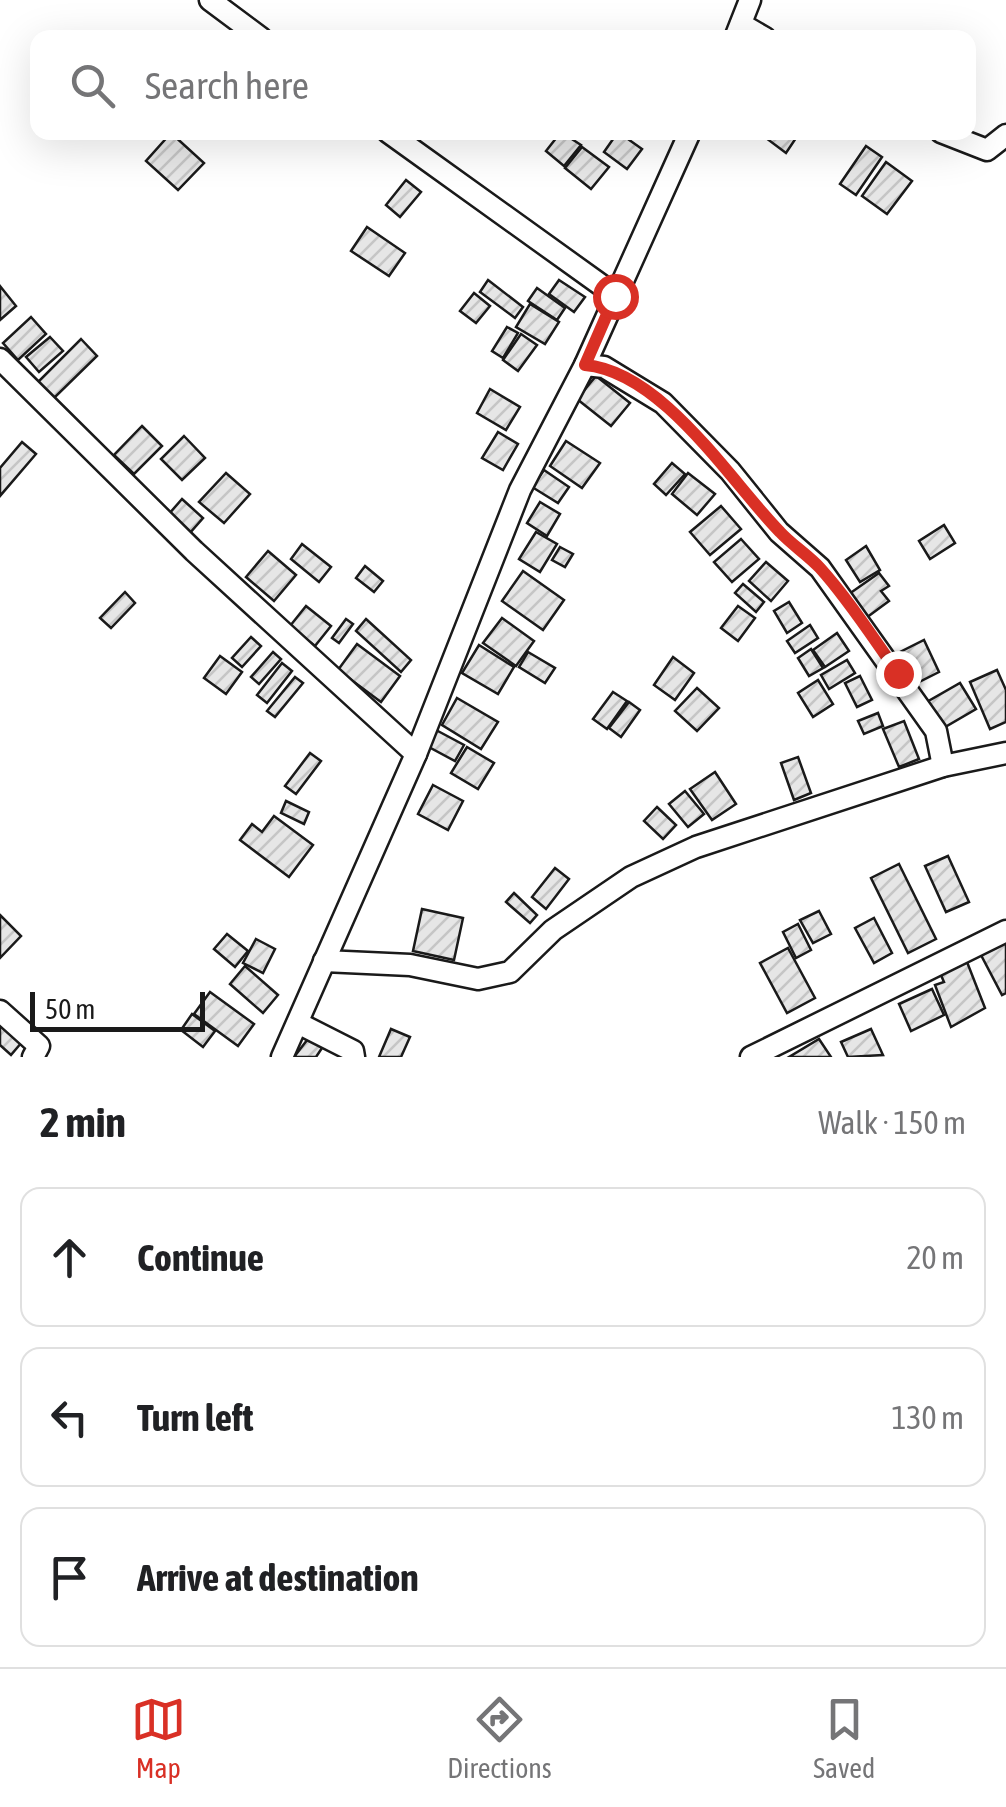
<!DOCTYPE html>
<meta charset="utf-8">
<style>
body{margin:0;font-family:"Asap Condensed",sans-serif;background:#f6f6f6;color:#202124}
.scale{position:absolute;left:30px;bottom:25px;width:175px;box-sizing:border-box;padding-left:10px;border:5px solid #1a1a1a;border-top:0;font-size:28px;line-height:35px;white-space:nowrap;color:#1a1a1a;-webkit-text-stroke:8px #fff;paint-order:stroke}
.stop{position:absolute;width:30px;height:30px;margin:-22px;border:8px solid #d93025;border-radius:50%;background:#fff}
.stop.end{background:#d93025;border-color:#fff;box-shadow:0 2px 10px #0008}
.list{margin:0;padding:0;list-style:none}
h2{display:flex;justify-content:space-between;align-items:center;height:130px;margin:0;padding:0 40px;font-size:42px}
h2 small{font-size:32px;font-weight:400;color:#757577}
.list li{display:grid;grid-template-columns:65px 1fr auto;gap:30px;align-items:center;box-sizing:border-box;height:140px;margin:0 20px 20px;padding:0 20px;border:2px solid #e0e0e0;border-radius:20px}
.list b{display:block;font-size:38px;white-space:nowrap}
.list em{font-size:32px;font-style:normal;color:#757577}
.icon{flex:none;width:55px;height:55px;fill:none;stroke:currentColor;stroke-width:2;stroke-linecap:round;stroke-linejoin:round}
.map{position:relative;flex:none;width:1006px;height:1057px;overflow:hidden}
.search{position:absolute;background:#fff;box-shadow:0 10px 40px #0002;left:30px;right:30px;top:30px;height:110px;display:flex;align-items:center;gap:25px;box-sizing:border-box;padding:0 35px;border-radius:20px;color:#757577;font-size:38px}
.sheet{height:610px;background:#fff}
nav{display:flex;justify-content:space-around;align-items:center;box-sizing:border-box;height:140px;border-top:2px solid #e0e0e0;background:#fff;font-size:28px;color:#757577}
nav a{display:grid;justify-items:center;gap:5px}
nav .on{color:#d93025}
.map>svg:first-child{display:block}
.building{fill:url(#building-hatch);stroke:#1a1a1a;stroke-width:2.5}
.lines{fill:none;stroke-linecap:round;stroke-linejoin:round}
.street-casing{stroke:#1a1a1a;stroke-width:25}
.street{stroke:#fff;stroke-width:20}
.route{stroke:#d93025;stroke-width:12}
</style>
<div class="map">
<svg width="1006" height="1057" viewBox="0 0 1006 1057">
<defs>
<pattern id="building-hatch" width="6" height="6" patternUnits="userSpaceOnUse" patternTransform="scale(2.5)"><rect width="6" height="6" fill="#e6e6e6"/><path d="M-1 1l2-2M0 6l6-6M5 7l2-2" fill="none" stroke="#c5c5c5"/></pattern>
</defs>
<rect width="100%" height="100%" fill="#fff"/>
<g class="building">
<path d="M 561,132 L 581,145 L 564,166 L 546,151 Z"/>
<path d="M 618,132 L 642,149 L 627,169 L 604,152 Z"/>
<path d="M 758,132 L 800,132 L 786,153 Z"/>
<path d="M 171,133 L 204,163 L 178,190 L 146,161 Z"/>
<path d="M 866,146 L 882,157 L 856,195 L 840,184 Z"/>
<path d="M 582,147 L 609,167 L 591,189 L 565,168 Z"/>
<path d="M 886,162 L 912,181 L 887,214 L 862,196 Z"/>
<path d="M 406,180 L 421,192 L 400,217 L 386,205 Z"/>
<path d="M 367,227 L 405,253 L 389,276 L 351,251 Z"/>
<path d="M 488,280 L 523,307 L 515,318 L 480,292 Z"/>
<path d="M 559,280 L 585,297 L 574,312 L 549,294 Z"/>
<path d="M 0,286 L 16,306 L 0,320 Z"/>
<path d="M 537,288 L 565,308 L 557,320 L 528,301 Z"/>
<path d="M 474,293 L 490,306 L 476,323 L 460,311 Z"/>
<path d="M 530,304 L 559,322 L 545,344 L 516,327 Z"/>
<path d="M 31,317 L 46,334 L 18,360 L 3,343 Z"/>
<path d="M 507,327 L 518,333 L 503,358 L 492,351 Z"/>
<path d="M 521,334 L 537,345 L 518,371 L 503,360 Z"/>
<path d="M 50,337 L 63,351 L 39,372 L 26,357 Z"/>
<path d="M 81,339 L 97,356 L 53,399 L 37,383 Z"/>
<path d="M 596,376 L 630,403 L 611,426 L 577,399 Z"/>
<path d="M 490,389 L 520,407 L 506,430 L 477,413 Z"/>
<path d="M 142,426 L 162,446 L 134,474 L 114,455 Z"/>
<path d="M 498,432 L 518,444 L 503,470 L 482,458 Z"/>
<path d="M 184,436 L 205,458 L 182,480 L 161,459 Z"/>
<path d="M 566,441 L 600,463 L 582,488 L 550,466 Z"/>
<path d="M 22,442 L 36,454 L 0,496 L 0,468 Z"/>
<path d="M 672,463 L 685,474 L 666,495 L 654,484 Z"/>
<path d="M 544,470 L 569,487 L 558,503 L 532,487 Z"/>
<path d="M 226,473 L 250,494 L 224,523 L 199,502 Z"/>
<path d="M 688,473 L 715,494 L 697,515 L 672,494 Z"/>
<path d="M 182,499 L 203,518 L 189,534 L 168,515 Z"/>
<path d="M 540,502 L 560,514 L 547,536 L 527,523 Z"/>
<path d="M 721,506 L 741,529 L 710,555 L 690,532 Z"/>
<path d="M 944,525 L 955,543 L 930,559 L 919,541 Z"/>
<path d="M 536,532 L 557,544 L 540,572 L 519,559 Z"/>
<path d="M 741,539 L 759,559 L 732,582 L 714,562 Z"/>
<path d="M 302,544 L 331,567 L 319,582 L 291,559 Z"/>
<path d="M 866,546 L 880,570 L 860,582 L 846,560 Z"/>
<path d="M 560,547 L 573,554 L 565,567 L 552,560 Z"/>
<path d="M 268,551 L 296,575 L 274,601 L 246,577 Z"/>
<path d="M 766,562 L 788,581 L 771,601 L 749,581 Z"/>
<path d="M 365,566 L 383,581 L 374,592 L 356,578 Z"/>
<path d="M 523,571 L 564,600 L 543,630 L 502,601 Z"/>
<path d="M 879,573 L 889,586 L 881,591 L 889,601 L 866,618 L 849,594 Z"/>
<path d="M 743,584 L 764,602 L 756,612 L 735,593 Z"/>
<path d="M 125,592 L 135,603 L 111,628 L 100,618 Z"/>
<path d="M 789,602 L 802,623 L 787,633 L 774,611 Z"/>
<path d="M 306,606 L 331,626 L 315,646 L 290,626 Z"/>
<path d="M 738,606 L 755,618 L 738,641 L 721,628 Z"/>
<path d="M 502,618 L 534,641 L 516,666 L 483,643 Z"/>
<path d="M 346,619 L 353,624 L 339,643 L 332,638 Z"/>
<path d="M 366,619 L 411,660 L 401,672 L 356,631 Z"/>
<path d="M 810,625 L 818,638 L 795,653 L 787,641 Z"/>
<path d="M 837,633 L 849,651 L 825,667 L 813,650 Z"/>
<path d="M 251,637 L 261,646 L 242,667 L 232,658 Z"/>
<path d="M 924,640 L 939,672 L 913,685 L 898,653 Z"/>
<path d="M 357,644 L 400,676 L 381,702 L 338,670 Z"/>
<path d="M 479,645 L 514,667 L 498,694 L 462,673 Z"/>
<path d="M 811,649 L 823,668 L 809,676 L 798,658 Z"/>
<path d="M 273,652 L 281,659 L 259,684 L 251,677 Z"/>
<path d="M 528,652 L 555,668 L 545,683 L 519,667 Z"/>
<path d="M 220,656 L 242,672 L 226,694 L 204,678 Z"/>
<path d="M 673,657 L 694,673 L 675,700 L 654,685 Z"/>
<path d="M 847,660 L 855,673 L 829,689 L 821,675 Z"/>
<path d="M 282,663 L 292,671 L 267,703 L 257,695 Z"/>
<path d="M 997,670 L 1006,690 L 1006,722 L 990,729 L 970,682 Z"/>
<path d="M 860,676 L 872,700 L 857,707 L 845,683 Z"/>
<path d="M 295,677 L 303,683 L 275,717 L 267,711 Z"/>
<path d="M 818,680 L 833,704 L 813,717 L 798,693 Z"/>
<path d="M 960,683 L 976,709 L 940,730 L 925,703 Z"/>
<path d="M 697,688 L 719,708 L 697,731 L 675,711 Z"/>
<path d="M 613,692 L 627,701 L 607,729 L 593,719 Z"/>
<path d="M 457,698 L 498,722 L 481,749 L 442,725 Z"/>
<path d="M 629,702 L 640,710 L 621,737 L 609,728 Z"/>
<path d="M 878,713 L 883,726 L 864,734 L 858,721 Z"/>
<path d="M 904,721 L 919,759 L 899,767 L 883,729 Z"/>
<path d="M 436,730 L 464,745 L 455,761 L 427,746 Z"/>
<path d="M 467,747 L 494,763 L 478,789 L 451,773 Z"/>
<path d="M 310,753 L 321,761 L 296,794 L 285,786 Z"/>
<path d="M 798,757 L 811,793 L 794,800 L 781,763 Z"/>
<path d="M 715,772 L 736,804 L 712,820 L 690,789 Z"/>
<path d="M 433,785 L 463,801 L 448,830 L 418,814 Z"/>
<path d="M 685,791 L 704,814 L 688,827 L 669,804 Z"/>
<path d="M 286,801 L 309,812 L 304,824 L 281,813 Z"/>
<path d="M 657,807 L 676,825 L 663,839 L 644,821 Z"/>
<path d="M 274,816 L 313,845 L 289,877 L 240,840 L 252,824 L 262,832 Z"/>
<path d="M 948,856 L 969,902 L 946,912 L 925,866 Z"/>
<path d="M 899,864 L 936,939 L 908,953 L 871,878 Z"/>
<path d="M 555,868 L 569,879 L 546,909 L 532,897 Z"/>
<path d="M 514,893 L 537,915 L 530,923 L 506,902 Z"/>
<path d="M 422,909 L 463,918 L 454,960 L 413,951 Z"/>
<path d="M 819,911 L 831,934 L 813,943 L 800,920 Z"/>
<path d="M 0,915 L 21,936 L 0,958 Z"/>
<path d="M 874,918 L 892,953 L 874,963 L 855,928 Z"/>
<path d="M 798,924 L 811,950 L 796,958 L 783,932 Z"/>
<path d="M 227,934 L 248,951 L 235,967 L 214,949 Z"/>
<path d="M 256,939 L 275,949 L 263,973 L 243,963 Z"/>
<path d="M 1006,942 L 1006,993 L 1002,995 L 981,955 Z"/>
<path d="M 788,948 L 815,998 L 787,1013 L 760,963 Z"/>
<path d="M 967,962 L 985,1008 L 951,1027 L 935,985 L 944,982 L 940,973 Z"/>
<path d="M 245,966 L 278,995 L 263,1013 L 230,984 Z"/>
<path d="M 932,989 L 944,1015 L 911,1031 L 899,1004 Z"/>
<path d="M 210,992 L 254,1024 L 238,1046 L 194,1014 Z"/>
<path d="M 192,1014 L 215,1031 L 203,1047 L 181,1030 Z"/>
<path d="M 0,1025 L 22,1042 L 11,1055 L 0,1045 Z"/>
<path d="M 391,1029 L 410,1037 L 401,1057 L 379,1057 Z"/>
<path d="M 871,1029 L 883,1055 L 848,1057 L 841,1042 Z"/>
<path d="M 311,1035 L 324,1045 L 316,1057 L 294,1057 Z"/>
<path d="M 819,1039 L 831,1057 L 789,1057 Z"/>
</g>
<g class="lines">
<defs>
<g id="street">
<path d="M 210,0 L 261,38"/>
<path d="M 741,24 L 765,38"/>
<path d="M 735,38 L 750,0"/>
<path d="M 388,132 L 615,295"/>
<path d="M 941,132 L 987,150 L 1006,135"/>
<path d="M 0,359 L 194,551 L 416,754"/>
<path d="M 585,365 L 604,367 L 663,403 L 730,471 L 779,532 L 820,568 L 936,731 L 943,766"/>
<path d="M 324,961 L 410,965 L 478,979 L 510,972 L 553,930 L 631,877 L 696,847 L 943,766 L 1006,753"/>
<path d="M 0,1011 L 39,1046 L 33,1057"/>
<path d="M 298,1023 L 353,1051 L 354,1057"/>
<path d="M 282,1057 L 416,754 L 520,490 L 585,365 L 690,132"/>
<path d="M 751,1057 L 1006,931"/>
</g>
</defs>
<use href="#street" class="street-casing"/>
<use href="#street" class="street"/>
</g>
<g class="lines">
<path class="route" d="M 615,296 L 585,365 C 663,372 730,481 780,532 C 792,545 808,555 820,568 C 849,600 873,638 898,673"/>
</g>
</svg>
<div class="scale">50 m</div>
<div class="stop" style="left:615px;top:296px"></div>
<div class="stop end" style="left:898px;top:673px"></div>
<div class="search"><svg class="icon" aria-label="search" viewBox="0 0 24 24"><circle cx="10" cy="10" r="6"/><path d="M15 15l6 6"/></svg>Search here</div>
</div>
<section class="sheet">
<h2>2 min<small>Walk · 150 m</small></h2>
<ul class="list">
<li><svg class="icon" aria-label="ahead" viewBox="0 0 24 24"><path d="M12 20V5M6 11l6-6 6 6"/></svg><div><b>Continue</b></div><em>20 m</em></li>
<li><svg class="icon" aria-label="left" viewBox="0 0 24 24"><path d="M17 20v-9H6M10 6l-5 5 5 5"/></svg><div><b>Turn left</b></div><em>130 m</em></li>
<li><svg class="icon" aria-label="arrive" viewBox="0 0 24 24"><path d="M6 21V4h12l-3 4 3 4H6"/></svg><div><b>Arrive at destination</b></div></li>
</ul>
</section>
<nav>
<a class="on"><svg class="icon" aria-label="map" viewBox="0 0 24 24"><path d="M3 6l6-2 6 2 6-2v14l-6 2-6-2-6 2zM9 4v14M15 6v14"/></svg>Map</a>
<a><svg class="icon" aria-label="directions" viewBox="0 0 24 24"><path d="M12 3l9 9-9 9-9-9zM9 14v-3h6M13 9l2 2-2 2"/></svg>Directions</a>
<a><svg class="icon" aria-label="saved" viewBox="0 0 24 24"><path d="M7 4h10v16l-5-4-5 4z"/></svg>Saved</a>
</nav>
